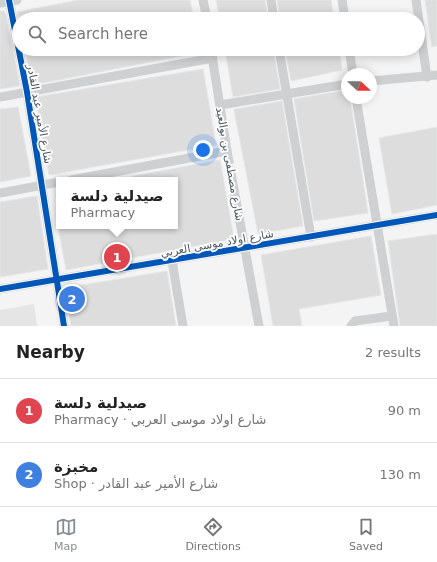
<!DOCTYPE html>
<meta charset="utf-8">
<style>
body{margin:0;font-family:"DejaVu Sans",Vazirmatn,sans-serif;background:#f6f6f6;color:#222}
.compass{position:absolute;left:341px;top:68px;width:36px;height:36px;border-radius:50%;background:#fff;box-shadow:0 2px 10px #0003;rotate:112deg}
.you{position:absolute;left:203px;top:150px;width:14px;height:14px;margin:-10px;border:3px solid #fff;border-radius:50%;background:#1a73e8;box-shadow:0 0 0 6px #1a73e833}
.badge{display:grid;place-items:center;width:26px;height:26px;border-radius:50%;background:#868d94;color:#fff;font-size:13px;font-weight:700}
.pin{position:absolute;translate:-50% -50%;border:2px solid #fff;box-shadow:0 1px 4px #0006}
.popup{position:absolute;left:56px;top:177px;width:122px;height:52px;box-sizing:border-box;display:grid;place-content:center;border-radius:0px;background:#fff;filter:drop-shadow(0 1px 3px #0005);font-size:13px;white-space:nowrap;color:#767676}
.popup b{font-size:15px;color:#222}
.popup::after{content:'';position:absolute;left:50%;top:100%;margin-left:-8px;border:8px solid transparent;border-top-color:#fff}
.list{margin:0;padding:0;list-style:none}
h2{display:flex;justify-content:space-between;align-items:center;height:52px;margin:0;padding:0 16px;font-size:17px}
h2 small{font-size:13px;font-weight:400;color:#767676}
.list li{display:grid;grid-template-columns:26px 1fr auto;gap:12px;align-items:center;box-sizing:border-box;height:64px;padding:0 16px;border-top:1px solid #e0e0e0}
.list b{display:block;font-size:15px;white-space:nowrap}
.list p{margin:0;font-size:13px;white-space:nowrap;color:#767676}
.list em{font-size:13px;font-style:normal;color:#767676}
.icon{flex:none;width:22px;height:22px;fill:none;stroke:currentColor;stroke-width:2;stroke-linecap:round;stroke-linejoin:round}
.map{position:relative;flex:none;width:437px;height:326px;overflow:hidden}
.search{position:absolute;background:#fff;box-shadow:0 2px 10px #0003;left:12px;right:12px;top:12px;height:44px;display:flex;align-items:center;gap:10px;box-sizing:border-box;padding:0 14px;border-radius:22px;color:#767676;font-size:15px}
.sheet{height:180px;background:#fff}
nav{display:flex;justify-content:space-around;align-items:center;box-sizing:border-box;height:56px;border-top:1px solid #e0e0e0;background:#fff;font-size:11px;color:#767676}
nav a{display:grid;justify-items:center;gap:2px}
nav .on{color:#868d94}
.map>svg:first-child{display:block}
.education{fill:#e6e5e6}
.building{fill:#ddddde;stroke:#e5e6e7}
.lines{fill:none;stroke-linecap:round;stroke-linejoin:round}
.minor{stroke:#ced0d2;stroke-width:9}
.cycleway-casing{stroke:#fff;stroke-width:8}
.cycleway{stroke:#0057b8;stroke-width:6}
.labels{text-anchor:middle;stroke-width:3.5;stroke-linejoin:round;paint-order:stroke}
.street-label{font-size:11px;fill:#4a5661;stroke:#fff}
</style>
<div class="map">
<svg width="437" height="326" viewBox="0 0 437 326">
<rect width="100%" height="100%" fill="#f4f4f4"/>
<path class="education" d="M 34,304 L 37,326 L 0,326 L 0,310 Z"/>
<g class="building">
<path d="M 78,0 L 190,0 L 194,19 L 19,19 L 17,12 Z"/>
<path d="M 216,0 L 265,0 L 268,19 L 220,19 Z"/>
<path d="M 277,0 L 331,0 L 334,19 L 280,19 Z"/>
<path d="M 425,0 L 437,0 L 437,46 L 432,47 Z"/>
<path d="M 0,11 L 4,11 L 6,14 L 20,86 L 0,89 Z"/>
<path d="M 25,49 L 195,49 L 196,53 L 33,85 L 32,84 Z"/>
<path d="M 225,49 L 273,49 L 280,89 L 233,97 Z"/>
<path d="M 285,49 L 339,49 L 342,70 L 291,81 Z"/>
<path d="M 203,69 L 216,145 L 49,175 L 36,97 Z"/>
<path d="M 347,90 L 347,98 L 350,98 L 368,213 L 314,221 L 294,99 Z"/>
<path d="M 282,101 L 303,226 L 258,234 L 234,110 L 235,109 Z"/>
<path d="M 18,107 L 31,176 L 0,182 L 0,109 Z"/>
<path d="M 437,127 L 437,205 L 392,214 L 379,138 Z"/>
<path d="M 220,160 L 234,239 L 66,270 L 58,226 L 175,226 L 175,180 L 134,180 L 133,176 Z"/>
<path d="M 37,196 L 48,269 L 0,277 L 0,202 Z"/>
<path d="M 437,234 L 437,326 L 400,326 L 388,241 Z"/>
<path d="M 371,236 L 381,295 L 299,309 L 302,326 L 273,326 L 261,255 Z"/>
<path d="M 167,271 L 176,326 L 71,326 L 64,288 Z"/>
</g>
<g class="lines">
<g class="minor">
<path d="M 9,0 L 27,92 L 64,326"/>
<path d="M 203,0 L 207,19"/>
<path d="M 271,0 L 274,19"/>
<path d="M 342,0 L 345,19"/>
<path d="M 416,0 L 427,77"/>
<path d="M 0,3 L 17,0"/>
<path d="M 211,49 L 227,151 L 259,326"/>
<path d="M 279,49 L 311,237"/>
<path d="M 349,49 L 353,74"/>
<path d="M 371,81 L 437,75"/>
<path d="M 0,97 L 213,58"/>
<path d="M 356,98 L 394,326"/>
<path d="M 220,105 L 347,84"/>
<path d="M 71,180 L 227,151"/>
<path d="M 0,193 L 59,182"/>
<path d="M 172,261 L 183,326"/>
<path d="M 0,289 L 437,215"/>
<path d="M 351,326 L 355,321 L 392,316"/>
</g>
<defs>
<g id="cycleway">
<path d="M 9,0 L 27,92 L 64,326"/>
<path d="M 0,289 L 437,215"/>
</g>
</defs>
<use href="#cycleway" class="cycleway-casing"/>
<use href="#cycleway" class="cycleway"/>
</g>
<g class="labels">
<g class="street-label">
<text transform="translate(40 114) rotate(80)" y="4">شارع الأمير عبد القادر</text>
<text transform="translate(230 164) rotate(80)" y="4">شارع مصطفى بن بوالعيد</text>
<text transform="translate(217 243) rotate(-10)" y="4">شارع اولاد موسى العربي</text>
</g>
</g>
</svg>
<svg class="compass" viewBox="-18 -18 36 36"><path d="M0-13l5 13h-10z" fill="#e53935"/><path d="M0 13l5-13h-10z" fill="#767676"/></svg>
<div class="you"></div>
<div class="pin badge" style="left:117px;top:257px;background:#e0444e">1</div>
<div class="popup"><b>صيدلية دلسة</b>Pharmacy</div>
<div class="pin badge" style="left:72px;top:299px;background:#3f7fe0">2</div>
<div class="search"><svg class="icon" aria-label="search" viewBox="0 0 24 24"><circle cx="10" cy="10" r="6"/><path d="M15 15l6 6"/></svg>Search here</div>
</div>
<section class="sheet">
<h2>Nearby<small>2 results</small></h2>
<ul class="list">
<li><span class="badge" style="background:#e0444e">1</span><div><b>صيدلية دلسة</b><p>Pharmacy · شارع اولاد موسى العربي</p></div><em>90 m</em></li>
<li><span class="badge" style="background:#3f7fe0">2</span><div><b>مخبزة</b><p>Shop · شارع الأمير عبد القادر</p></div><em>130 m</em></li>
</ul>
</section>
<nav>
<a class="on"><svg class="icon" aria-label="map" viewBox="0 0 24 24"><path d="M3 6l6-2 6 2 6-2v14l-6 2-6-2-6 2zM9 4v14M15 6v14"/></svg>Map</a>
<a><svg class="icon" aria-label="directions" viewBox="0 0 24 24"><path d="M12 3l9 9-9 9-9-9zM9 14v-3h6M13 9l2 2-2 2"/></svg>Directions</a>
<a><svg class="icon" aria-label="saved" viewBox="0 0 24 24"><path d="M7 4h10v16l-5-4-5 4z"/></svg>Saved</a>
</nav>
